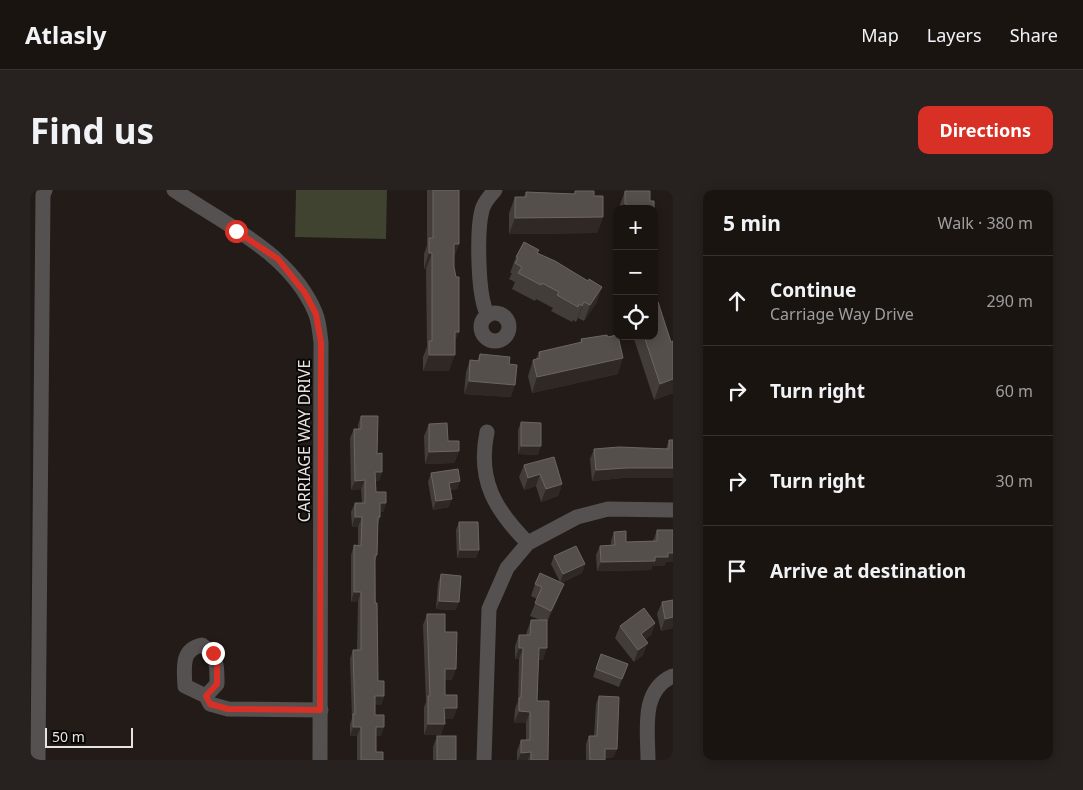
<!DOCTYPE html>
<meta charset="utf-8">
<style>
body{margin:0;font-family:"Noto Sans",sans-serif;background:#27211f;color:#f1f3f6}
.controls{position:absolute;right:15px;top:15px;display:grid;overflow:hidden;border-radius:10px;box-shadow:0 2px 12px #0003}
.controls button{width:45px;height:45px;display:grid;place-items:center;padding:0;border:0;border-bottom:1px solid #383331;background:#1a1411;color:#f1f3f6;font:25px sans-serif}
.scale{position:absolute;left:15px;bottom:12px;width:88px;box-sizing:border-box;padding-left:5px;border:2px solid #e7e3e0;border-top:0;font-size:14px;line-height:18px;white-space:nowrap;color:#e7e3e0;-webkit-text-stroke:4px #090705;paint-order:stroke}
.stop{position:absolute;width:15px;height:15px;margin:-11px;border:4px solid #d93025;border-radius:50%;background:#fff}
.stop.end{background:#d93025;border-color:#fff;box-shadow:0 1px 5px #0008}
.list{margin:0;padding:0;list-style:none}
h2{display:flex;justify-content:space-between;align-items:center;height:65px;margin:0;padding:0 20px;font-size:21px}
h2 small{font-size:16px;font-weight:400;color:#9f9e9f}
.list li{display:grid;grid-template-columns:32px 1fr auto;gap:15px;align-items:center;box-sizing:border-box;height:90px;padding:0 20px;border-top:1px solid #383331}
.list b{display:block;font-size:19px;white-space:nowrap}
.list p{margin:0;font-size:16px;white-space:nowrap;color:#9f9e9f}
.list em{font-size:16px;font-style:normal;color:#9f9e9f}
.icon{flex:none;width:28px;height:28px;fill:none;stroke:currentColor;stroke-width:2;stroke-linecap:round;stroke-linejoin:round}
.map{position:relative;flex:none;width:643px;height:570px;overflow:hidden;border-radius:10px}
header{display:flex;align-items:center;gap:30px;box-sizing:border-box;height:70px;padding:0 25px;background:#1a1411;border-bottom:1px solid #383331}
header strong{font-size:24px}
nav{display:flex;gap:28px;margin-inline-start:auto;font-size:18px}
.intro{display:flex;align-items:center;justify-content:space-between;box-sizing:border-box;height:120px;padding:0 30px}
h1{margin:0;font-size:35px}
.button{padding:12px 22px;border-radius:10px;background:#d93025;color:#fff;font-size:18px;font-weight:700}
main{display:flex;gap:30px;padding:0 30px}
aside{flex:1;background:#1a1411;border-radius:10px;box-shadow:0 2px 12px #0003}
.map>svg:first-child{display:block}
.green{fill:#3f432f}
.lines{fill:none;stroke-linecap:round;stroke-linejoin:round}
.minor{stroke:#565151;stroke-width:15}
.wall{fill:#433d39}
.shaded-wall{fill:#2f2824}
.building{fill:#554f4b;stroke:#6c6662}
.route{stroke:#d93025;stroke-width:6}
.labels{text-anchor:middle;stroke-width:4;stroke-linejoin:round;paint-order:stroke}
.street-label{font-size:16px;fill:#e7e3e0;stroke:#090705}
</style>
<header>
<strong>Atlasly</strong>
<nav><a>Map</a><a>Layers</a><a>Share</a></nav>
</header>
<div class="intro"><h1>Find us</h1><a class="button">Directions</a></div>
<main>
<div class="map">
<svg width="643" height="570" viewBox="0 0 643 570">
<rect width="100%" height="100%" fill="#221b17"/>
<path class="green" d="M 266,0 L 357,0 L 356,49 L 265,47 Z"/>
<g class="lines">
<g class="minor">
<path d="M 144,0 C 195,34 260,63 285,122 C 289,131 290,143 291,153 L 290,570"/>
<circle cx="465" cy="137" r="14"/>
<path d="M 458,125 C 447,108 447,39 452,20 C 454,12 460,6 465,0"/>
<path d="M 457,242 C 447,290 465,320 498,353"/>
<path d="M 176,506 L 187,494 C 187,475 188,467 172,455 C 151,459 154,478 155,496 L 176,506 L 180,514 L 198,519 L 291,520"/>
<path d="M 8,570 L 13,5 L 15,0"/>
<path d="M 454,570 L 459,419 L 477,378 L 498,353 L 547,327 L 578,319 L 643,320"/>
<path d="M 618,570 C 618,541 610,500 643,486"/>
</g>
</g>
<g class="wall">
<path d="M 397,0 L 429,0 L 429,54 L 424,67 L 425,152 L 419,181 L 393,181 L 393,167 L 397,157 L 396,79 L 394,79 L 394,64 L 397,55 Z"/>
<path d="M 545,1 L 564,6 L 573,27 L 567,43 L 479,44 L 479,23 L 485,7 L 494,7 L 496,2 L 544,4 Z"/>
<path d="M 595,1 L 620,11 L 624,19 L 589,19 L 589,17 Z"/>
<path d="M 508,63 L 567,112 L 554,131 L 548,128 L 546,132 L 543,130 L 542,132 L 521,121 L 523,118 L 506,109 L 505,111 L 482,99 L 485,92 L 479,89 L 482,83 L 480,83 L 486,67 Z"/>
<path d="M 603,146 L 624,146 L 643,203 L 624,210 Z"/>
<path d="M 578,147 L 588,184 L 502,203 L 498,186 L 503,170 L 506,169 L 509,162 L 550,153 L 551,149 Z"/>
<path d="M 450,164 L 481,207 L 434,204 L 436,182 L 440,170 L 447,171 Z"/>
<path d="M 331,226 L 347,264 L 352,282 L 349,291 L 346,291 L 346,302 L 356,313 L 353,322 L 350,322 L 350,327 L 348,333 L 347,365 L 345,372 L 348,491 L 354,506 L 351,515 L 345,515 L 345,525 L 351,546 L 346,546 L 346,562 L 353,570 L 327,570 L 327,546 L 320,546 L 320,534 L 322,528 L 320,469 L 323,460 L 327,460 L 328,411 L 321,412 L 321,365 L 324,355 L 328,356 L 328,337 L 322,337 L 321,322 L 325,313 L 332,313 L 331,299 L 321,300 L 320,248 L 324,239 L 328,239 L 328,235 Z"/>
<path d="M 491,232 L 508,265 L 488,264 L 488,240 Z"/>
<path d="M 399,234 L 429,261 L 424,273 L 395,274 L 394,246 Z"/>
<path d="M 639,250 L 643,250 L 643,288 L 593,288 L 562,291 L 560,269 L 564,259 L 636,259 Z"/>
<path d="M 494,275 L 532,294 L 528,306 L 511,312 L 506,296 L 494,300 L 489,287 Z"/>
<path d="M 401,283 L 430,291 L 427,299 L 420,300 L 419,317 L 403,320 L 398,292 Z"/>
<path d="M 429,332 L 449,360 L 446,368 L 427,368 L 426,340 Z"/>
<path d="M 627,340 L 636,372 L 634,376 L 622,376 L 621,380 L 567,381 L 566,365 L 570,356 L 581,355 L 581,351 L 584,342 L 596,352 L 623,351 Z"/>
<path d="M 524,366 L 555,374 L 552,383 L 531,393 L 529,406 L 517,432 L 513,470 L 508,470 L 507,511 L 518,570 L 487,570 L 487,561 L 491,550 L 496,550 L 496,533 L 484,533 L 485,519 L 488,511 L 489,469 L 485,469 L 485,456 L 489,445 L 496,445 L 497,441 L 501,430 L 510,430 L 500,426 L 507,409 L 501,406 L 505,394 L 530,392 L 521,374 Z"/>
<path d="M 411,384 L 426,420 L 406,419 L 408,393 Z"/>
<path d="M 643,410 L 643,438 L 631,441 L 627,424 L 632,412 Z"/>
<path d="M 397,424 L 415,442 L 422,490 L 415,490 L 415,505 L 427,518 L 423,529 L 415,529 L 411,545 L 394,545 L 394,517 L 396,512 L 393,435 Z"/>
<path d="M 625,433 L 621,445 L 615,449 L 613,465 L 604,472 L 585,448 L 590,436 Z"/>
<path d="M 571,464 L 598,474 L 589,497 L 563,487 Z"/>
<path d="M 569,506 L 584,567 L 575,568 L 575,570 L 556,570 L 556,554 L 559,546 L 564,546 L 566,514 Z"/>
<path d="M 407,546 L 426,570 L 403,570 L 403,557 Z"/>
</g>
<g class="shaded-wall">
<path d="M 595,14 L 597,14 L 595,19 L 593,19 Z"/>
<path d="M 573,27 L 567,43 L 479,44 L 485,28 Z"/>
<path d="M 424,54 L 429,54 L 423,70 Z"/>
<path d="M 399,63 L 402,63 L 396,79 L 394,79 Z"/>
<path d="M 572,97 L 567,112 L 554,131 L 560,115 Z"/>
<path d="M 554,112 L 548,128 L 546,132 L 552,116 Z"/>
<path d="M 425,142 L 429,142 L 423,158 Z"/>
<path d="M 399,165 L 425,165 L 419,181 L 393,181 Z"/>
<path d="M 593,168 L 588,184 L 502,203 L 507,187 Z"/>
<path d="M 643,189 L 643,203 L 624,210 L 630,194 Z"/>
<path d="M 439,191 L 485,195 L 481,207 L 434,204 Z"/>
<path d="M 491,256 L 511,256 L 508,265 L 488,264 Z"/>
<path d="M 429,261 L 424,273 L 395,274 L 399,262 Z"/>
<path d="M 597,278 L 643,278 L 643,288 L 593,288 L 562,291 L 566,280 Z"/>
<path d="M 345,282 L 352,282 L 349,291 L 342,291 Z"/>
<path d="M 510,284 L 506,296 L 494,300 L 498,288 Z"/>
<path d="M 335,290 L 331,299 L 321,300 L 325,291 Z"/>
<path d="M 430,291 L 427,299 L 416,301 L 419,293 Z"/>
<path d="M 532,294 L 528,306 L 511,312 L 516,299 Z"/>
<path d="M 422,309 L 419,317 L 403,320 L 406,311 Z"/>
<path d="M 350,313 L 356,313 L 353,322 L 347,322 Z"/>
<path d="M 325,327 L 332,327 L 328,337 L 322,337 Z"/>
<path d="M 430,360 L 449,360 L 446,368 L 427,368 Z"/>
<path d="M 638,363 L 643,363 L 643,372 L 636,372 L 634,376 L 622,376 L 621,380 L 567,381 L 571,372 L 625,367 Z"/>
<path d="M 555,374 L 552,383 L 530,393 L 533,384 Z"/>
<path d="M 534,394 L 529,406 L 517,433 L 521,421 Z"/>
<path d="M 324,402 L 331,402 L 328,411 L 321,412 Z"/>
<path d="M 409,411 L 429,412 L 426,420 L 406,419 Z"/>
<path d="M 643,427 L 643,438 L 631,441 L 635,429 Z"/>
<path d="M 625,433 L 621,445 L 606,456 L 611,444 Z"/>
<path d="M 618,453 L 613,465 L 604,472 L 608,460 Z"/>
<path d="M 489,458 L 493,458 L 489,469 L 485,469 Z"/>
<path d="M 509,458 L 517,458 L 513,470 L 504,470 Z"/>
<path d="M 415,479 L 426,479 L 422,490 L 411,490 Z"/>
<path d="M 345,506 L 354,506 L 351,515 L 341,515 Z"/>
<path d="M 414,518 L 427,518 L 423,529 L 411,529 Z"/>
<path d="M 489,521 L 500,522 L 496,533 L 484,533 Z"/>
<path d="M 398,534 L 415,534 L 411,545 L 394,545 Z"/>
<path d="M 323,537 L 331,537 L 327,546 L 320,546 Z"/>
<path d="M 346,537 L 354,537 L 351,546 L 343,546 Z"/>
<path d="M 575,559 L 587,559 L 584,567 L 572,568 Z"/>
<path d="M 501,562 L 498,570 L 488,570 L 491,563 Z"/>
</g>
<g class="building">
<path d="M 403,0 L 429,0 L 429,54 L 424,54 L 424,77 L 426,87 L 429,87 L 429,142 L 425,142 L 425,165 L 399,165 L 399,151 L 402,151 L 402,63 L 399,63 L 399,48 L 403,48 Z"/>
<path d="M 545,1 L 564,1 L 564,6 L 573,6 L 573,27 L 485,28 L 485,7 L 496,7 L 496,2 L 545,4 Z"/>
<path d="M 595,1 L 620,1 L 620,11 L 624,11 L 624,19 L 597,19 L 597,14 L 595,14 Z"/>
<path d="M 494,52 L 509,60 L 507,63 L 525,71 L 558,91 L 559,89 L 572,97 L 560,115 L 554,112 L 552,116 L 549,114 L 548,117 L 527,105 L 529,102 L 512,93 L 511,95 L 488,83 L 492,77 L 485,73 L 488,68 L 486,67 Z"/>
<path d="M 628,112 L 641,152 L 643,151 L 643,189 L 630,194 L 614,146 L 624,146 L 624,113 Z"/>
<path d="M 577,145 L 578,147 L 587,145 L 587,146 L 588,146 L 593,168 L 507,187 L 503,170 L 510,168 L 509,162 L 552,152 L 551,149 Z"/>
<path d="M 450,164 L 480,167 L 479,174 L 487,175 L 485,195 L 439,191 L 440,170 L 449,171 Z"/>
<path d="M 331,226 L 348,226 L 347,264 L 352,263 L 352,282 L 345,282 L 346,302 L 356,302 L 356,313 L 350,313 L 350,327 L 348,327 L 347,365 L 345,365 L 345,413 L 347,413 L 348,491 L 354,491 L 354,506 L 345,506 L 345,525 L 354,525 L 354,537 L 346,537 L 346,562 L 353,562 L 353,570 L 331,570 L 331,537 L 323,537 L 323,524 L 325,524 L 323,460 L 331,460 L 331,402 L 324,402 L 324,355 L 331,356 L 332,327 L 325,327 L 325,313 L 335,313 L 335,290 L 325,291 L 324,239 L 331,239 Z"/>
<path d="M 491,232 L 511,233 L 511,256 L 491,256 Z"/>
<path d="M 417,233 L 418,251 L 429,251 L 429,261 L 399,262 L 399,234 Z"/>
<path d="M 639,250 L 643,250 L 643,278 L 597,278 L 566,280 L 564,259 L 589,257 L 639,259 Z"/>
<path d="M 524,267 L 532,294 L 516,299 L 510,284 L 498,288 L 494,275 Z"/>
<path d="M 428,279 L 430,291 L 419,293 L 422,309 L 406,311 L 401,283 Z"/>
<path d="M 429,332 L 448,332 L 449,360 L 430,360 Z"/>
<path d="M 627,340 L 643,340 L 643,363 L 638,363 L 638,367 L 625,367 L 625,371 L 571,372 L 570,356 L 585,355 L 584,342 L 596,341 L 596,352 L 627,351 Z"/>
<path d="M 546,356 L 555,374 L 533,384 L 524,366 Z"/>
<path d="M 510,383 L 534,394 L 521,421 L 505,413 L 512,397 L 505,394 Z"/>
<path d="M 411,384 L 431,386 L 429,412 L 409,411 Z"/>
<path d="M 643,410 L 643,427 L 635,429 L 632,412 Z"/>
<path d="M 614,418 L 625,433 L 611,444 L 618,453 L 608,460 L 590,436 Z"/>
<path d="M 397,424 L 415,424 L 415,442 L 427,442 L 426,479 L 415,479 L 415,505 L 427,505 L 427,518 L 414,518 L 415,534 L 398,534 L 398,506 L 400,506 Z"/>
<path d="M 501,430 L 517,430 L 517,458 L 509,458 L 507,511 L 519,511 L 518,570 L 501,570 L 501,562 L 491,563 L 491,550 L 500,550 L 500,522 L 489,521 L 489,508 L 491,508 L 493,458 L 489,458 L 489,445 L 500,445 Z"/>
<path d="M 571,464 L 598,474 L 592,489 L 566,479 Z"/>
<path d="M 569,506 L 589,507 L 587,559 L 575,559 L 575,570 L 560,570 L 559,546 L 567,546 Z"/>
<rect x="407" y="546" width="19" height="24"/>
</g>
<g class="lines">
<path class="route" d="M 183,463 L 187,473 L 187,494 L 176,506 L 180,514 L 198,519 L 290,520 L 291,153 L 286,124 L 275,103 L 248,69 L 206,41"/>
</g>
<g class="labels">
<g class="street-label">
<text transform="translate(274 251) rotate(-90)" y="6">CARRIAGE WAY DRIVE</text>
</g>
</g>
</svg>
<div class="controls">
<button>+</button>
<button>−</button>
<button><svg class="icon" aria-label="locate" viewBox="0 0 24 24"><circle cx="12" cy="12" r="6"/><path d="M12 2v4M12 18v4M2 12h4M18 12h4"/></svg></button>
</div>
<div class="scale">50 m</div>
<div class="stop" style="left:206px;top:41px"></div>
<div class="stop end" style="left:183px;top:463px"></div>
</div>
<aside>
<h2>5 min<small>Walk · 380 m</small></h2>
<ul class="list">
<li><svg class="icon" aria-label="ahead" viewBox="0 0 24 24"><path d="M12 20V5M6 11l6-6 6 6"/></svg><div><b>Continue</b><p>Carriage Way Drive</p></div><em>290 m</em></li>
<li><svg class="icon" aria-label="right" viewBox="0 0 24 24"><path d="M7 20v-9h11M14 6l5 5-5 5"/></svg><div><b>Turn right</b></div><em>60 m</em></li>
<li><svg class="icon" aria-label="right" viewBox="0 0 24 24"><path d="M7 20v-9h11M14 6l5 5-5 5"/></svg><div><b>Turn right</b></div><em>30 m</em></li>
<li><svg class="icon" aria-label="arrive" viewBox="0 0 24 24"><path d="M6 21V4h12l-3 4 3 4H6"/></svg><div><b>Arrive at destination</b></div></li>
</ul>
</aside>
</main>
